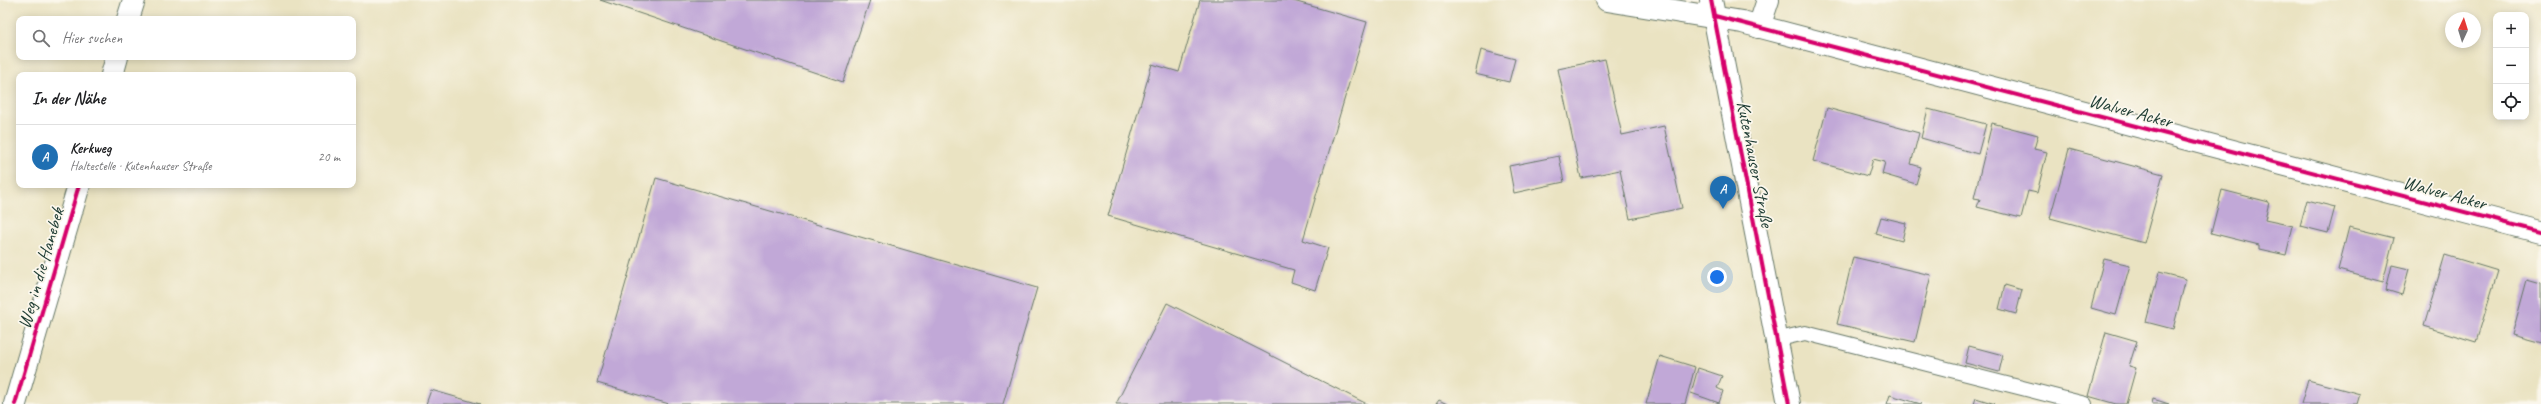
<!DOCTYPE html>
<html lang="de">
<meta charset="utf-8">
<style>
body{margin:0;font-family:Caveat,sans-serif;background:#f2f2f2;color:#202124}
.controls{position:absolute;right:12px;top:12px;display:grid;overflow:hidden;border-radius:8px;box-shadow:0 2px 10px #0003}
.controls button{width:36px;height:36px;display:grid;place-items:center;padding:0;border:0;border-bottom:1px solid #e0e0e0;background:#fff;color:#202124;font:20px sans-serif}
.compass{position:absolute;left:2445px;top:12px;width:36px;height:36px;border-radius:50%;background:#fff;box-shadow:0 2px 10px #0003;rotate:4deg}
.you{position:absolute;left:1717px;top:277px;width:14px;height:14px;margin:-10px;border:3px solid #fff;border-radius:50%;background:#1a73e8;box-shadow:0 0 0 6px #1a73e833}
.badge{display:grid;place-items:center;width:26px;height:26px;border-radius:50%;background:#1f6fb2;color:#fff;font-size:13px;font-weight:700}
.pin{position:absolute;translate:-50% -33px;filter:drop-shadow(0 1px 2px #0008)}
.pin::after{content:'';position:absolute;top:21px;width:14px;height:12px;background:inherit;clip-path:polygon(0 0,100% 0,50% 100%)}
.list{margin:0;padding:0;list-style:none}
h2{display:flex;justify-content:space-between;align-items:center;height:52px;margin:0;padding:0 16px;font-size:17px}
h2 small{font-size:13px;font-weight:400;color:#757577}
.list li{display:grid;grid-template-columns:26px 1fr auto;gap:12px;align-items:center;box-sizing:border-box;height:64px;padding:0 16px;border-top:1px solid #e0e0e0}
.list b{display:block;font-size:15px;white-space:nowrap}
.list p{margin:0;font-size:13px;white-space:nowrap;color:#757577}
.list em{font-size:13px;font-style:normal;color:#757577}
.icon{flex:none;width:22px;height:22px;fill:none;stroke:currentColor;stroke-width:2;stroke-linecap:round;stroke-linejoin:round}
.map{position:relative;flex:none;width:2541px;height:404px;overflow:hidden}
.search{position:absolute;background:#fff;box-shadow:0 2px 10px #0003;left:16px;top:16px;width:340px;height:44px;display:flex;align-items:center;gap:10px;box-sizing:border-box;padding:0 14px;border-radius:8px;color:#757577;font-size:15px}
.panel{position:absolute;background:#fff;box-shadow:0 2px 10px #0003;left:16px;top:72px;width:340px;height:116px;border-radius:8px}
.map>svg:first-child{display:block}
.building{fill:#c1a8d7}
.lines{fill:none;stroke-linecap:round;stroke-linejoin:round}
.service-casing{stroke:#676;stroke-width:16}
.minor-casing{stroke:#676;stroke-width:24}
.tertiary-casing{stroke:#676;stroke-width:24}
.service{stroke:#fff;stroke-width:14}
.minor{stroke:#fff;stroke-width:22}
.tertiary{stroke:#fff;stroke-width:22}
.cycleway-casing{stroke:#fbf7ec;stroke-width:6}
.cycleway{stroke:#d6006c;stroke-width:4}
.labels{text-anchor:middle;stroke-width:3.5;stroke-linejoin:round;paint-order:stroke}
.street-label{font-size:19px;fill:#1f3d34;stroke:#fbf7ec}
</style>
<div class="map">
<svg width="2541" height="404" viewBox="0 0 2541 404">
<rect width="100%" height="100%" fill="#fbf7ec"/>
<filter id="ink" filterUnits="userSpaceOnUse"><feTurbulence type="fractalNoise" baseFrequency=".025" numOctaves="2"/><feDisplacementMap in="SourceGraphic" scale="8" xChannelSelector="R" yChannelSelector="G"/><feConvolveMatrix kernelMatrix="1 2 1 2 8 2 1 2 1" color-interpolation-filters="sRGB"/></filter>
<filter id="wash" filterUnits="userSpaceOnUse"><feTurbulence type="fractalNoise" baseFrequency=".012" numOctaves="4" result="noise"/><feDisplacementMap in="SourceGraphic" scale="16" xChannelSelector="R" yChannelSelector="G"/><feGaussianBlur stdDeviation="0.9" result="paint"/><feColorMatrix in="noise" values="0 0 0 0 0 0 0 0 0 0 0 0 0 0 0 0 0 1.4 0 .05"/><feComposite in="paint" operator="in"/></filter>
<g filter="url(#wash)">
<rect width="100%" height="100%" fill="#eae3c2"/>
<g id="blocks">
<g class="building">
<path d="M 600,0 L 870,0 L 843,82 Z"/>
<path d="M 1200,0 L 1290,0 L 1367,22 L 1303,240 L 1328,248 L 1315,290 L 1291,282 L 1294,270 L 1108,216 L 1152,64 L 1179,72 Z"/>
<path d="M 1481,50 L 1515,59 L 1509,82 L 1475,74 Z"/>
<path d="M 1605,59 L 1622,135 L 1664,126 L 1682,208 L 1630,219 L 1620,170 L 1581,178 L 1558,69 Z"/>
<path d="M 1827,108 L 1919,133 L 1911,164 L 1921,167 L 1916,184 L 1882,174 L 1885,162 L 1873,159 L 1868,176 L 1813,161 Z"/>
<path d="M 1928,109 L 1986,124 L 1978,154 L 1921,138 Z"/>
<path d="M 1992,123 L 2038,135 L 2034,149 L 2047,152 L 2037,193 L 2028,191 L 2021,218 L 1977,207 L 1980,199 L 1974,198 Z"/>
<path d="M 2069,149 L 2163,174 L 2144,243 L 2050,218 Z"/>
<path d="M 1559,156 L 1564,182 L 1514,193 L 1509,166 Z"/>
<path d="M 656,178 L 1037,288 L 1003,404 L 669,404 L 597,383 Z"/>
<path d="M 2222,190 L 2269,202 L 2265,220 L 2293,226 L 2286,255 L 2259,249 L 2259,245 L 2211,233 Z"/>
<path d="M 2307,200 L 2335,207 L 2328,233 L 2300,226 Z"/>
<path d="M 1881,217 L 1906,223 L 1902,241 L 1876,234 Z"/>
<path d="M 2349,227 L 2394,238 L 2383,282 L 2338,270 Z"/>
<path d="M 2445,255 L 2498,271 L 2476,342 L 2424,326 Z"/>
<path d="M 1853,257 L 1931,275 L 1915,342 L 1837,324 Z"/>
<path d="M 2104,259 L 2130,265 L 2116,315 L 2091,308 Z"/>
<path d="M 2392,265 L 2409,269 L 2402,295 L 2386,290 Z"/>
<path d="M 2159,272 L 2186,279 L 2173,329 L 2146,322 Z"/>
<path d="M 2527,280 L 2541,284 L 2541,343 L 2512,335 Z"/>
<path d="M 2005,285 L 2022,290 L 2016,314 L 1999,309 Z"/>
<path d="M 1167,303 L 1367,404 L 1116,404 Z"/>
<path d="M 2106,332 L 2137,341 L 2129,366 L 2136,368 L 2126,404 L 2116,404 L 2088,396 Z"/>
<path d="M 1969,346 L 2003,355 L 1999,372 L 1965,363 Z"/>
<path d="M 1660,356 L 1695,367 L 1685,404 L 1646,404 Z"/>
<path d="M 1698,368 L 1722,376 L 1717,388 L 1723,391 L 1719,403 L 1691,393 Z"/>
<path d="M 2308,380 L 2360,394 L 2357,404 L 2301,404 Z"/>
<path d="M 431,390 L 480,404 L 426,404 Z"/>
<path d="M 1890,395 L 1921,404 L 1887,404 Z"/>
<path d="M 1976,398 L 1995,404 L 1974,404 Z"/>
<path d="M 2153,399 L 2169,404 L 2152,404 Z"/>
<path d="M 1439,400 L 1447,404 L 1436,404 Z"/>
</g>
</g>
</g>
<g filter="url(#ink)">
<use href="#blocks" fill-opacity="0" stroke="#676" stroke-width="1"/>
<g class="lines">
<defs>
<path id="service" d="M 1775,340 L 1805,333 L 2085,404"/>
<g id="minor">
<path d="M 1607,0 L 1742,22 L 2541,232"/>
<path d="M 128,19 L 134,0"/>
<path d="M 1759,27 L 1768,0"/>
<path d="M 112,75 L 117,57"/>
<path d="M 15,404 L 79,185"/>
</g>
<path id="tertiary" d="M 1711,0 L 1789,404"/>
</defs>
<use href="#service" class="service-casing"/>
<use href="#minor" class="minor-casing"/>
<use href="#tertiary" class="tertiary-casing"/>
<use href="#service" class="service"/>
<use href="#minor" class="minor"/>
<use href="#tertiary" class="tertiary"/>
<defs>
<g id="cycleway">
<path d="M 1711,0 L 1789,404"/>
<path d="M 1715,16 L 2541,232"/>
<path d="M 15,404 L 79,185"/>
</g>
</defs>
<use href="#cycleway" class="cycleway-casing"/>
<use href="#cycleway" class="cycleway"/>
</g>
</g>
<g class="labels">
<g class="street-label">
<text transform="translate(2131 110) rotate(15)" y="7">Walver Acker</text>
<text transform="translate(1756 164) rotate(79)" y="7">Kutenhauser Straße</text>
<text transform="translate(2445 192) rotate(15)" y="7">Walver Acker</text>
<text transform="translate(40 268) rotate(-74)" y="7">Weg in die Hanebek</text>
</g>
</g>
</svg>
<div class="controls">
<button>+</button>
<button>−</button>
<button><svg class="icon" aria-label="locate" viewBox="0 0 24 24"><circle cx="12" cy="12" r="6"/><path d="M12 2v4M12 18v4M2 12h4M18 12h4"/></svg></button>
</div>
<svg class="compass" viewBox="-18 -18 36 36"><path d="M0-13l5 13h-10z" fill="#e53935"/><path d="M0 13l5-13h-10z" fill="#757577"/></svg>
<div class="you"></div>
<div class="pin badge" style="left:1723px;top:209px">A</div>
<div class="search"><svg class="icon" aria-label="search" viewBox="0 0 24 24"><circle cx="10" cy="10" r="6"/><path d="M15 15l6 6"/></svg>Hier suchen</div>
<section class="panel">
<h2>In der Nähe<small></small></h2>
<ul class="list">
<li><span class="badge">A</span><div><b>Kerkweg</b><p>Haltestelle · Kutenhauser Straße</p></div><em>20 m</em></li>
</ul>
</section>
</div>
